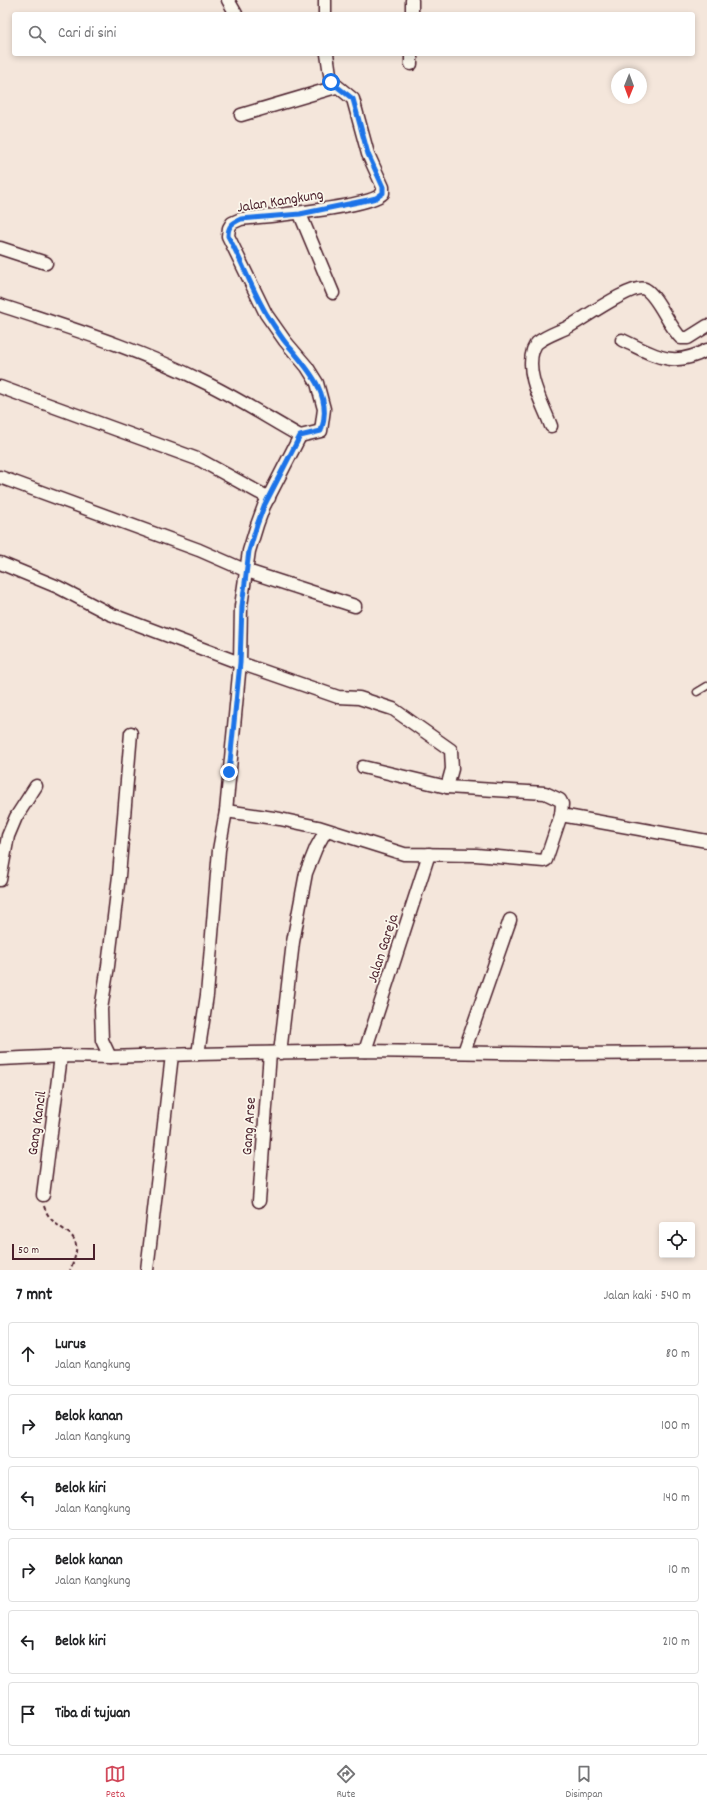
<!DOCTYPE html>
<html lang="id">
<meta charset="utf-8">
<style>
body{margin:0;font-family:Dekko,sans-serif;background:#f6f6f6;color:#202124}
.controls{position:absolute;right:12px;bottom:12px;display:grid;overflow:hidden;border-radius:4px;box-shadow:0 2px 6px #0003}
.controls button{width:36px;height:36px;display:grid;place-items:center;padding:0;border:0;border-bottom:1px solid #e0e0e0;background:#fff;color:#202124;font:20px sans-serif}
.compass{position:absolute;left:611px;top:68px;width:36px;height:36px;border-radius:50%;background:#fff;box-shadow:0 2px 6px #0003;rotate:181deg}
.scale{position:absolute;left:12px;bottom:10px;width:83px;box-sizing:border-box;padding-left:4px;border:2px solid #4a1f2b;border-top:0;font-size:11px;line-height:14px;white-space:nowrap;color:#4a1f2b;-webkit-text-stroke:3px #fbf7ec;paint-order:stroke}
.stop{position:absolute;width:12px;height:12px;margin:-9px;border:3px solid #1a73e8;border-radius:50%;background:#fff}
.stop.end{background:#1a73e8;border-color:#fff;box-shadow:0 1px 4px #0008}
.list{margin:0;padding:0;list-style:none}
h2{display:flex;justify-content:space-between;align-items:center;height:52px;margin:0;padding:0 16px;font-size:17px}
h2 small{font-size:13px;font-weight:400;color:#757577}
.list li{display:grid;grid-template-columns:26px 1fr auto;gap:12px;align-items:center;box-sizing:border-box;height:64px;margin:0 8px 8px;padding:0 8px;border:1px solid #e0e0e0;border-radius:4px}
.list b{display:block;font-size:15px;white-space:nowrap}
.list p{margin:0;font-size:13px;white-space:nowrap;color:#757577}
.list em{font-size:13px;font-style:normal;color:#757577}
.icon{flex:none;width:22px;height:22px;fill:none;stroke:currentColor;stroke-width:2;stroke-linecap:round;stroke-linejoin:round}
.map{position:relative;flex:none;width:707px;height:1270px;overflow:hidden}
.search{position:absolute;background:#fff;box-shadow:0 2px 6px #0003;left:12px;right:12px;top:12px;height:44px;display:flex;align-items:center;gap:10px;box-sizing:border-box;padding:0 14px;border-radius:4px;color:#757577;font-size:15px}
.sheet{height:484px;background:#fff}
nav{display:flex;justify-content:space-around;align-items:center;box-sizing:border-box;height:56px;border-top:1px solid #e0e0e0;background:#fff;font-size:11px;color:#757577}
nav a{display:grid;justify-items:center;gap:2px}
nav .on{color:#d1495b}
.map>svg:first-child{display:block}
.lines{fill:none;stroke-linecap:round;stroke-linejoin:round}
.service-casing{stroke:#4a1f2b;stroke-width:9}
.minor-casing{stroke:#4a1f2b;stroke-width:15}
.path{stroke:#4a1f2b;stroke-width:2;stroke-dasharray:4 3;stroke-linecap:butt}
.service{stroke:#fbf7ec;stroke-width:6}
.minor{stroke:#fbf7ec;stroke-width:12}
.route{stroke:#1a73e8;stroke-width:5}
.labels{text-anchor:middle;stroke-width:3.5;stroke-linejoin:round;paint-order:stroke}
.street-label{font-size:15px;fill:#4a1f2b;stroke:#fbf7ec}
</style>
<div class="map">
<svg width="707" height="1270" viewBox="0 0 707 1270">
<rect width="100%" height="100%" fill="#f4e6db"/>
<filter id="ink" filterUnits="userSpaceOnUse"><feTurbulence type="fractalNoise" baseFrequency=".025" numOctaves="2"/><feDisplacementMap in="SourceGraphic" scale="8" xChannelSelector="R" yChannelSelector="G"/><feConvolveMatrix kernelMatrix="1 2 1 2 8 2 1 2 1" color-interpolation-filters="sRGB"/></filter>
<g filter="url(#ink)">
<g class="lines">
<defs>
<path id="service" d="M 697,692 L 707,686"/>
<g id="minor">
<path d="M 228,0 L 236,14"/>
<path d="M 325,14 L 325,0"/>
<path d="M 412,14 L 412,0"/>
<path d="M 411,64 L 411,54"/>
<path d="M 241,115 L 336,87"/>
<path d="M 300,214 L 333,293"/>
<path d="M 0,248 L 46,263"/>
<path d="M 0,305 C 69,328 139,349 204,382 C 237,398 268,418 300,436"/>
<path d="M 622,340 C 655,355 671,369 707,350"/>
<path d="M 0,387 L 200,460 L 269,498"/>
<path d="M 551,426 C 543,404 525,375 533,350 C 534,348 535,345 537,343 C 547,335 559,332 570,326 C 583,319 633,283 645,289 C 658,296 669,327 681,338 L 688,338 L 707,326"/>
<path d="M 300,436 L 321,431 L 324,409 L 317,383 L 307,367 L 285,341 L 266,314 L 228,236 L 229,228 L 232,223 L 241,219 C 265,216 370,208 383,193 L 383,187 L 368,154 L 353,99 L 331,81 L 327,54"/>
<path d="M 0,477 L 199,550 L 247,571 L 355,606"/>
<path d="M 0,563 L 58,587 L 110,614 L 240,663 L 338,697 L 359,698 L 393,709 L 451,750 L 452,769 L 447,787 L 545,793 L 560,800 L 562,804 L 561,815"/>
<path d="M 363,767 L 447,787"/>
<path d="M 226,811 L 280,819 L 318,827 L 404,854 L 476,855 L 544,861 L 546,860 L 561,815 L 707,841"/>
<path d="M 0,880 L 8,836 L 16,817 L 36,786"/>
<path d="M 365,1051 L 429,854"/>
<path d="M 464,1052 L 510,920"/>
<path d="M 280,1053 L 293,942 L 306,873 L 316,848 L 326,830"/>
<path d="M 198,1054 L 207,995 L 219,850 L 226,811 L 240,663 L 241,606 L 249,551 L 257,525 L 264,506 L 300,436"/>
<path d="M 110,1057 L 102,1040 L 101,1009 L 108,966 L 119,876 L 131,733"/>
<path d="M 0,1059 L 66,1056 L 110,1057 L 198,1054 L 365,1051 L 564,1054 L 707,1053"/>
<path d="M 43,1195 L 61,1056"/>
<path d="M 259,1201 L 270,1053"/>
<path d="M 147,1270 L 172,1055"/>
</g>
</defs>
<use href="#service" class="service-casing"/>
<use href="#minor" class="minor-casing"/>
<path class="path" d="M 44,1206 C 53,1237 91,1225 70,1270"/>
<use href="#service" class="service"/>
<use href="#minor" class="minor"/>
</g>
</g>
<g class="lines" filter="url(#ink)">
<path class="route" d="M 229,772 L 240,663 L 242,606 L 249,551 L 257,525 L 264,506 L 300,436 L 321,431 C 334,395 307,368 286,343 C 279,334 273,324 267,315 C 252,290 242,261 228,236 C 228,226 232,223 241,219 L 300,214 L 368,200 L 376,198 L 383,193 L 383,187 L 368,154 L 353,99 L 331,82"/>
</g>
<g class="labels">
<g class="street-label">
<text transform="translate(280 200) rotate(-9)" y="5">Jalan Kangkung</text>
<text transform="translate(382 948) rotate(-72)" y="5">Jalan Gareja</text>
<text transform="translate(36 1123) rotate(-82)" y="5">Gang Kancil</text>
<text transform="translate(248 1126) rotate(-86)" y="5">Gang Arse</text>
</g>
</g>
</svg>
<div class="controls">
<button><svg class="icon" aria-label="locate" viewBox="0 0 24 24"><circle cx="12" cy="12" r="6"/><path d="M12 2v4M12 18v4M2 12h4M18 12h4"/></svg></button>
</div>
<svg class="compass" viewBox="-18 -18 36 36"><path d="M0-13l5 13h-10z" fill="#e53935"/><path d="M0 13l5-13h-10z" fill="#757577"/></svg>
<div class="scale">50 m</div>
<div class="stop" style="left:331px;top:82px"></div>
<div class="stop end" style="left:229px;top:772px"></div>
<div class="search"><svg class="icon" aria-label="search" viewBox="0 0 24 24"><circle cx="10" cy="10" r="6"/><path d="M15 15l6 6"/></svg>Cari di sini</div>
</div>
<section class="sheet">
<h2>7 mnt<small>Jalan kaki · 540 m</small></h2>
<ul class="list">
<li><svg class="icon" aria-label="ahead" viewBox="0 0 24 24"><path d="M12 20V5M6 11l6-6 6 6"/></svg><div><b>Lurus</b><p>Jalan Kangkung</p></div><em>80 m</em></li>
<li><svg class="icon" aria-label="right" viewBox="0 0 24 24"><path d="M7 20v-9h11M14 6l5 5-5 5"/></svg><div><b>Belok kanan</b><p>Jalan Kangkung</p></div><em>100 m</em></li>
<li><svg class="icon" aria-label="left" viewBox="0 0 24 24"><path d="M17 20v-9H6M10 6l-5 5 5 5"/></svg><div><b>Belok kiri</b><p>Jalan Kangkung</p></div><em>140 m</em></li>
<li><svg class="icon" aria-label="right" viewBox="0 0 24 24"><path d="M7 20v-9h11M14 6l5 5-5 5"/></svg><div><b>Belok kanan</b><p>Jalan Kangkung</p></div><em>10 m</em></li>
<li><svg class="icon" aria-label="left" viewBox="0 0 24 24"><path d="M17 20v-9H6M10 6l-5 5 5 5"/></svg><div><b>Belok kiri</b></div><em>210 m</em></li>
<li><svg class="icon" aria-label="arrive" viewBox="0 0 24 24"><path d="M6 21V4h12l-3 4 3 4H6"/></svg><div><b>Tiba di tujuan</b></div></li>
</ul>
</section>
<nav>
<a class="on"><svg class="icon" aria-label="map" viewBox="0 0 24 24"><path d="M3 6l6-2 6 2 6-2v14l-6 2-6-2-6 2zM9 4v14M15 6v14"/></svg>Peta</a>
<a><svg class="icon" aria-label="directions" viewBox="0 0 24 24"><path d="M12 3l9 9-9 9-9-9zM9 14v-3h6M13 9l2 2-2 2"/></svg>Rute</a>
<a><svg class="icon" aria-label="saved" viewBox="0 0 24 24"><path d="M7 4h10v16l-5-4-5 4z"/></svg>Disimpan</a>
</nav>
